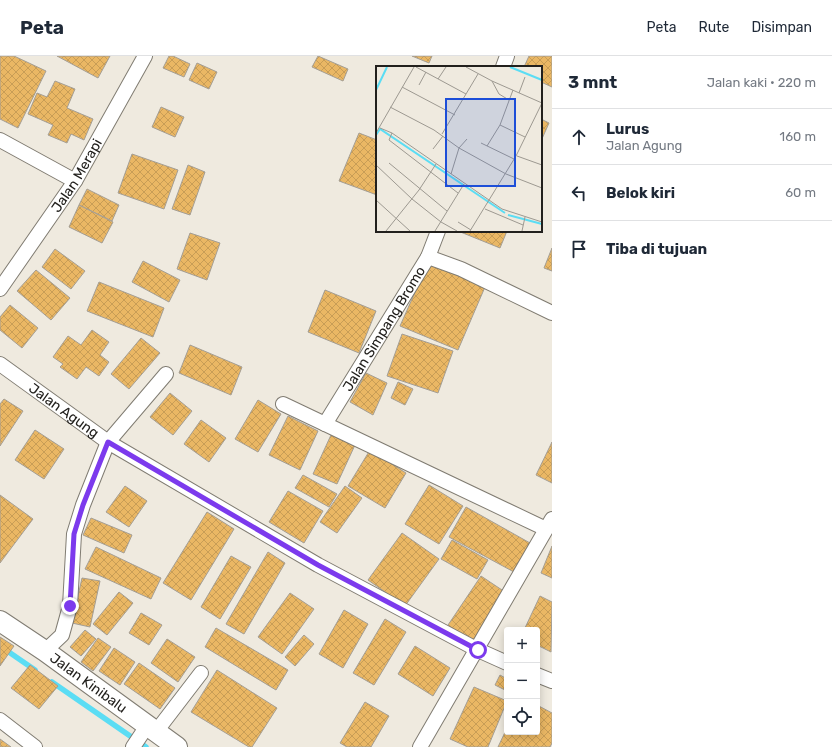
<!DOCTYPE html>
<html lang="id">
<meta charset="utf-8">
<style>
body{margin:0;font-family:Rubik,sans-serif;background:#f2f2f3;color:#1f2937}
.controls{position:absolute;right:12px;bottom:12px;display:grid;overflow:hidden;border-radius:4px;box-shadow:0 2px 10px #0003}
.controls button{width:36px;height:36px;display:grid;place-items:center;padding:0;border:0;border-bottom:1px solid #e0e1e3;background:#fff;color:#1f2937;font:20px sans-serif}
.stop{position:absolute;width:12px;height:12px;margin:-9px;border:3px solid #7c3aed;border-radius:50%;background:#fff}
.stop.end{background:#7c3aed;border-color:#fff;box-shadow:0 1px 4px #0008}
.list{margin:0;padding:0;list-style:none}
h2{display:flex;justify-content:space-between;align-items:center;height:52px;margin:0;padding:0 16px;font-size:17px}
h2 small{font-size:13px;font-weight:400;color:#747a83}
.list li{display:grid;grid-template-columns:26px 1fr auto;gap:12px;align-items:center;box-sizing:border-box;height:56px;padding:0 16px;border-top:1px solid #e0e1e3}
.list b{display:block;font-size:15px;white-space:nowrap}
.list p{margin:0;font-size:13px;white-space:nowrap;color:#747a83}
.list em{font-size:13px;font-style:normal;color:#747a83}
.icon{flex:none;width:22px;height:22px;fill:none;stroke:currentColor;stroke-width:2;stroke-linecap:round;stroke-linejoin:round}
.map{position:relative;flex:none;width:552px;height:691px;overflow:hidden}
header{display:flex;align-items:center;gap:24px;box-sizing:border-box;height:56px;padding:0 20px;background:#fff;border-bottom:1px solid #e0e1e3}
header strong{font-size:19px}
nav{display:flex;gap:22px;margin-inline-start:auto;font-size:14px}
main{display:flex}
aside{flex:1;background:#fff}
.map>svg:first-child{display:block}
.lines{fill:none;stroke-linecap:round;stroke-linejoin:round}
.stream{stroke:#5bddf4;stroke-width:5.5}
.building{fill:url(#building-cross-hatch);stroke:#a49e94}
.street-casing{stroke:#807c72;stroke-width:16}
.secondary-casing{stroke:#807c72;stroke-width:22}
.street{stroke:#fff;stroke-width:14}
.secondary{stroke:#fff;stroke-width:20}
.route{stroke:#7c3aed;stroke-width:5}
.labels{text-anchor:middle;stroke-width:3.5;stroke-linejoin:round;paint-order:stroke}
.street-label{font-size:14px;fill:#22201d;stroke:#fcf7ec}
.inset-river{fill:none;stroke:#5bddf4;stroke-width:2}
.inset-road{fill:none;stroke:#9d9991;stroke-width:1}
.view{fill:#1d4ed8;fill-opacity:0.15;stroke:#1d4ed8;stroke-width:2}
.inset-edge{fill:none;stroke:#22201d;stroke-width:2}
</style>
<header>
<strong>Peta</strong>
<nav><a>Peta</a><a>Rute</a><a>Disimpan</a></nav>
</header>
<main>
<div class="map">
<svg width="552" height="691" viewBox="0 0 552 691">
<defs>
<pattern id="building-cross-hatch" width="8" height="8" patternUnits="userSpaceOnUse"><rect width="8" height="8" fill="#eab764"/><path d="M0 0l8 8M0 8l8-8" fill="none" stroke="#c89d56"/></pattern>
</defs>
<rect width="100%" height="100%" fill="#efeadf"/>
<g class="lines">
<g class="stream">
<path d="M 0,590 L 35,614"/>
<path d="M 52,626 L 146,691"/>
</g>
</g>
<g class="building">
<path d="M 0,0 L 14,0 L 46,15 L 18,72 L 0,63 Z"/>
<path d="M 57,0 L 110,0 L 98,22 Z"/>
<path d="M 169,0 L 173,0 L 190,8 L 184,21 L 163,12 Z"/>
<path d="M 318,0 L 348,13 L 343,25 L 312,11 Z"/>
<path d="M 412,0 L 432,0 L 429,7 Z"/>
<path d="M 529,0 L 552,0 L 552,31 L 541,26 L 541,11 L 524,11 Z"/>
<path d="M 197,7 L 217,16 L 209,33 L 189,24 Z"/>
<path d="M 55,25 L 75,33 L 67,52 L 93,63 L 84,84 L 71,78 L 67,87 L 48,79 L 53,69 L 28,58 L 37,37 L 47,41 Z"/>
<path d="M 161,51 L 184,61 L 175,81 L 152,71 Z"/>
<path d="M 541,63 L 549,67 L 541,85 Z"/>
<path d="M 359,77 L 377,84 L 377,139 L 339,125 Z"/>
<path d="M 132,98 L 178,114 L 164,153 L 118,137 Z"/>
<path d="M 188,109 L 205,116 L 190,159 L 172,153 Z"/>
<path d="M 87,133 L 119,149 L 112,165 L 79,149 Z"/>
<path d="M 79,149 L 113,166 L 102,187 L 69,171 Z"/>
<path d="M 458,175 L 507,175 L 500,192 Z"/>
<path d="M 190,177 L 220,187 L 207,224 L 177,213 Z"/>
<path d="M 552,192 L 552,215 L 544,212 Z"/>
<path d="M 55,193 L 85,215 L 71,233 L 42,211 Z"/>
<path d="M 143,205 L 180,224 L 169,246 L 132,226 Z"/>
<path d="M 428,207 L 485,231 L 458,294 L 400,270 Z"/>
<path d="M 36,214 L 70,242 L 51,264 L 17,235 Z"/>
<path d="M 99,226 L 164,252 L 153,281 L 87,255 Z"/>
<path d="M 325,234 L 376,255 L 359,297 L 308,276 Z"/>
<path d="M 10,249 L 38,272 L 22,292 L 0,274 L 0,261 Z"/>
<path d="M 92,274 L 109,286 L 100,299 L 109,306 L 99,320 L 86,311 L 77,323 L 60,311 L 63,308 L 53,301 L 68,280 L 81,289 Z"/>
<path d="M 402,278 L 453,295 L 438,337 L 387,320 Z"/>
<path d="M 141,282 L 160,297 L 129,333 L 111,318 Z"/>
<path d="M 190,289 L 242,311 L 231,339 L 179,317 Z"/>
<path d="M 366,317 L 387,327 L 373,359 L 350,346 Z"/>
<path d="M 398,326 L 413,333 L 405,349 L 391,342 Z"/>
<path d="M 170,337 L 192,355 L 173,379 L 150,361 Z"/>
<path d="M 4,343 L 23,355 L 0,390 L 0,348 Z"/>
<path d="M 258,344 L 281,358 L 258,396 L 235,383 Z"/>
<path d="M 288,360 L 318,375 L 300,414 L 269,399 Z"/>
<path d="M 201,364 L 226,382 L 209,406 L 184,388 Z"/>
<path d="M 35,374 L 64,393 L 44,423 L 15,404 Z"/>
<path d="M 331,379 L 355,389 L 337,428 L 313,418 Z"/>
<path d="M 552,386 L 552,427 L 536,419 Z"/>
<path d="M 370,394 L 406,417 L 385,452 L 348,430 Z"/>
<path d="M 303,419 L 337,438 L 329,451 L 295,432 Z"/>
<path d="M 429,429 L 463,450 L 439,488 L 405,468 Z"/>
<path d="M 125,430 L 147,445 L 129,471 L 106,456 Z"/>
<path d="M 345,430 L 362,442 L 337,477 L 320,466 Z"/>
<path d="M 288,435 L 323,455 L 304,487 L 269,466 Z"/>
<path d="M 0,439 L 33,463 L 0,507 Z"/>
<path d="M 466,451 L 530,487 L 514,516 L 449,481 Z"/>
<path d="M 207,456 L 234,473 L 191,544 L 163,527 Z"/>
<path d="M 91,462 L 132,479 L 124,497 L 83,479 Z"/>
<path d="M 402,477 L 439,503 L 405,550 L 368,524 Z"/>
<path d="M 452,484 L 488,504 L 477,523 L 441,503 Z"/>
<path d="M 552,490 L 552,522 L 541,517 Z"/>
<path d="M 96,491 L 161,522 L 151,543 L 85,513 Z"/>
<path d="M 268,496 L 285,507 L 244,578 L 226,568 Z"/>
<path d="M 231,500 L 251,511 L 220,563 L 201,551 Z"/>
<path d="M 481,520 L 508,538 L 473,589 L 446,572 Z"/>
<path d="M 82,522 L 100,525 L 90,571 L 72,567 Z"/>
<path d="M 119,536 L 133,547 L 107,579 L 93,568 Z"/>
<path d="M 290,537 L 314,553 L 282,598 L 258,581 Z"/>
<path d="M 540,540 L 552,546 L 551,596 L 537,589 L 537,574 L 524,574 Z"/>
<path d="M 344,554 L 368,568 L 343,612 L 319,598 Z"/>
<path d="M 141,557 L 162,569 L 149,589 L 129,577 Z"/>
<path d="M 385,563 L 406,576 L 374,629 L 353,617 Z"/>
<path d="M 216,572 L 288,614 L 276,634 L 205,591 Z"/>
<path d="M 85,574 L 96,583 L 81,600 L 70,591 Z"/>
<path d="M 304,579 L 314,588 L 295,610 L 285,601 Z"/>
<path d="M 0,581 L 14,590 L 0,610 Z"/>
<path d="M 98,582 L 111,591 L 93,615 L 81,606 Z"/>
<path d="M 167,583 L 195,601 L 178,626 L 151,607 Z"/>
<path d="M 415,590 L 450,612 L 433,640 L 398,618 Z"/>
<path d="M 114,592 L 135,606 L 120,629 L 99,615 Z"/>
<path d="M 139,607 L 175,632 L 160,653 L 124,628 Z"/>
<path d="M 30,609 L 58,630 L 39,653 L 11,632 Z"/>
<path d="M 217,614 L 277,652 L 252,691 L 249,691 L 191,656 Z"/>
<path d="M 500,619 L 507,623 L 507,635 L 495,629 Z"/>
<path d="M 474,631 L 507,645 L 488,691 L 468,691 L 450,683 Z"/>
<path d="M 365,646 L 389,660 L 371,691 L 347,691 L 340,687 Z"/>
<path d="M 537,649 L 552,657 L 552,687 L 550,691 L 498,691 L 507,672 L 507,676 L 537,676 Z"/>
<path d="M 0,683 L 11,691 L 0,691 Z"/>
</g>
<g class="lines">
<defs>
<g id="street">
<path d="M 503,11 L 507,0"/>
<path d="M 0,84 L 75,125"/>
<path d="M 428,201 L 461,213 L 552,257"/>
<path id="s1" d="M 0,233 L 75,125 L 145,0"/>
<path id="s2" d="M 0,308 L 108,386 L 318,509 L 478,594 L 507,607"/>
<path d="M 283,348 L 546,473"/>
<path id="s3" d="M 325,368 L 428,201 L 438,175"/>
<path d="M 45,595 L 62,579 L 70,550 L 74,478 L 83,449 L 108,386 L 166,318"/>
<path d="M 537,619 L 552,625"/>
<path d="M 0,664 L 35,691"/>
<path d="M 155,677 L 201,617"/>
<path d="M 133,691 L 147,670"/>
<path d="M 420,691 L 552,463"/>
</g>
<g id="secondary">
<path id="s4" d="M 0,565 L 45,595 L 177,691"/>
</g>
</defs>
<use href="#street" class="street-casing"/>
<use href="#secondary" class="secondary-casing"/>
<use href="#street" class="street"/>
<use href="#secondary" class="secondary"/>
</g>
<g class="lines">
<path class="route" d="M 70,550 L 74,478 L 83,449 L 108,386 L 318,509 L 478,594"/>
</g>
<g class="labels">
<g class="street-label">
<text dy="5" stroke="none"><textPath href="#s1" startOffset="137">Jalan Merapi</textPath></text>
<text dy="5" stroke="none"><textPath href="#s3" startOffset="112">Jalan Simpang Bromo</textPath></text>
<text dy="5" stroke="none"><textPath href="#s2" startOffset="79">Jalan Agung</textPath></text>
<text dy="5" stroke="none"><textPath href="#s4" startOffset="108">Jalan Kinibalu</textPath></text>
</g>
</g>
<g transform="translate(376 10)">
<rect width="166" height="166" fill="#efeadf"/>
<path class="inset-river" d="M 134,1 L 166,14M 0,24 L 11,1M 0,69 L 4,63 L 129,147M 132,149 L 166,158"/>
<path class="inset-road" d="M 40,1 L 90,28M 90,1 L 116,15 L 166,37M 62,13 L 70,1M 116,15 L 123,28 L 133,34M 43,19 L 50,6M 26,21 L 79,49M 143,27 L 149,11M 14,41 L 58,64 L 83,82 L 130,108 L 166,122M 124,59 L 149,71M 4,62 L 16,67 L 126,143 L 166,156M 0,67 L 38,1M 16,67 L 13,74 L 82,127M 66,68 L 102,8M 105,77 L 138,93M 111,80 L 124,59 L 137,24M 57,83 L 67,70M 141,90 L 166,99M 13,97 L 71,145M 0,99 L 36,133 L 65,156 L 81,165M 75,108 L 83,82 L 91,73M 0,134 L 34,165M 109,143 L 147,159M 82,156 L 95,164M 10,165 L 43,124 L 60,98M 59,165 L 88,118M 94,165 L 140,90 L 166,37M 146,165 L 149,151"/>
<path class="view" d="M 70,33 L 139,33 L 139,120 L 70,120 Z"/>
<rect width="166" height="166" class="inset-edge"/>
</g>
</svg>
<div class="controls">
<button>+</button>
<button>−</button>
<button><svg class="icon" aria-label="locate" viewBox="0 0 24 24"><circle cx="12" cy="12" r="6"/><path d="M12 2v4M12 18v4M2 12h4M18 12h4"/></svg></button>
</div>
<div class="stop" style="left:478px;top:594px"></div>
<div class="stop end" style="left:70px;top:550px"></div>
</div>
<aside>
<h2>3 mnt<small>Jalan kaki · 220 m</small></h2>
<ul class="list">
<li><svg class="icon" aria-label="ahead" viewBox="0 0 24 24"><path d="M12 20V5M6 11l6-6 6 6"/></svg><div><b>Lurus</b><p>Jalan Agung</p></div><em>160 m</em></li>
<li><svg class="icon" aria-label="left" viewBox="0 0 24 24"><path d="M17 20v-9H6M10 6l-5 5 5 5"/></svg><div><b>Belok kiri</b></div><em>60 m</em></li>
<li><svg class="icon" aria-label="arrive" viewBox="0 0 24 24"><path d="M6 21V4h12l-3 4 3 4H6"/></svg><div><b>Tiba di tujuan</b></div></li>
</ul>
</aside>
</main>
